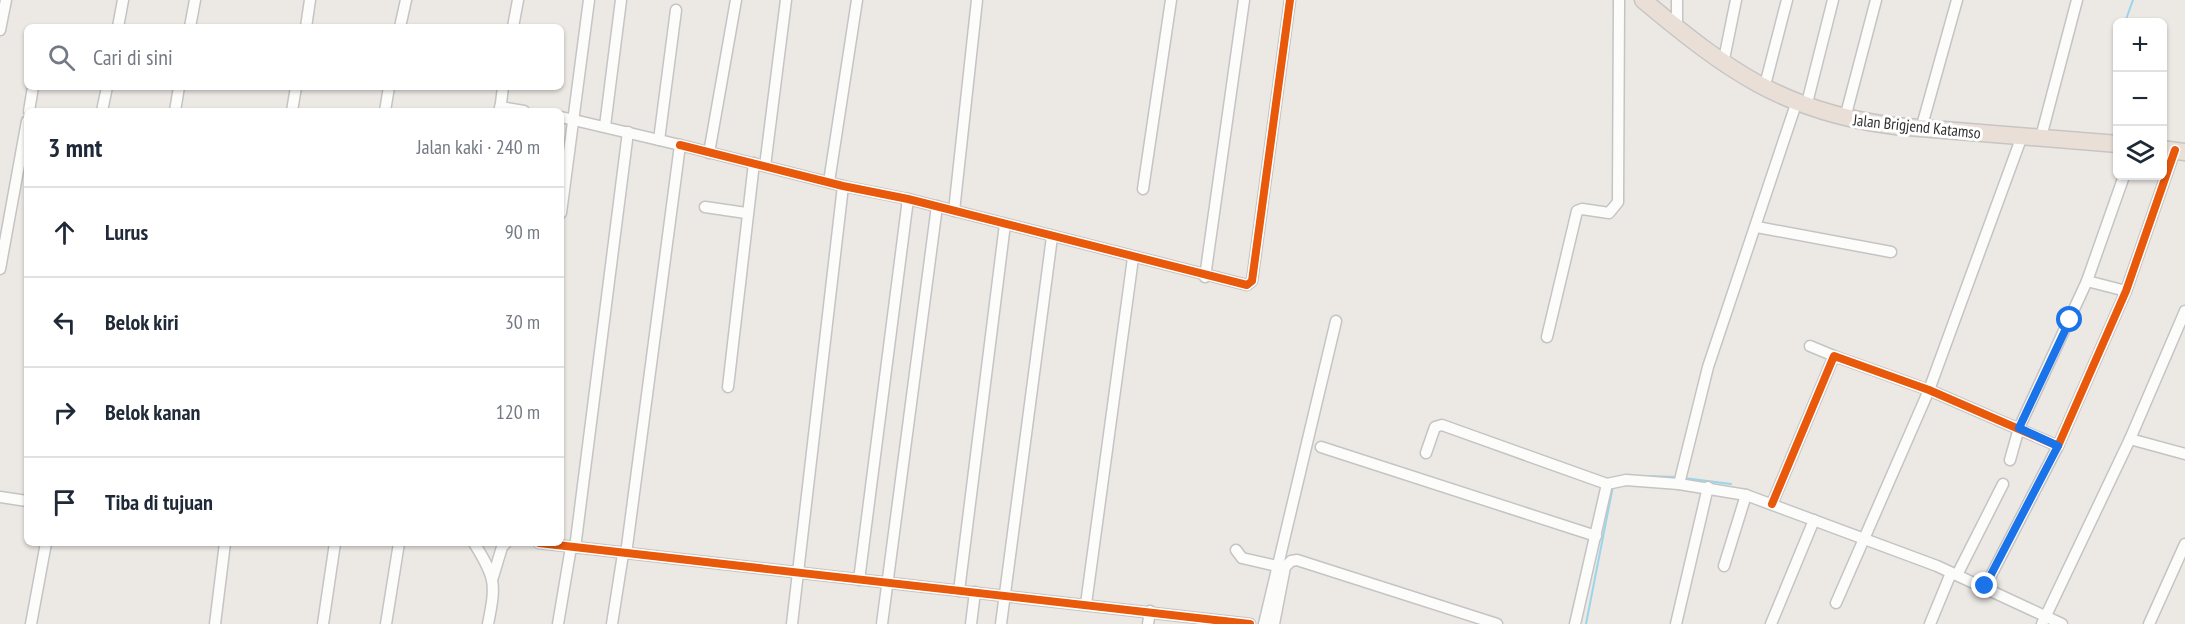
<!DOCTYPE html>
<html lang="id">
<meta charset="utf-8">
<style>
body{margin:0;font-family:"PT Sans Narrow",sans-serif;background:#f2f2f3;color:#1f2937}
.controls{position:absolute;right:18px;top:18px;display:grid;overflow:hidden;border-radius:9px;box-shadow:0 2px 4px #0004}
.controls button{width:54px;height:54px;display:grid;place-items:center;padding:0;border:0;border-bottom:2px solid #e0e1e3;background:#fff;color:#1f2937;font:30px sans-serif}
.stop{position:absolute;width:18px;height:18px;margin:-14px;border:4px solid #1a73e8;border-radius:50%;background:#fff}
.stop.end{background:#1a73e8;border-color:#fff;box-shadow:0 2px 6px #0008}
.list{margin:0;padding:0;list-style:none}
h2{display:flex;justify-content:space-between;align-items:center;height:78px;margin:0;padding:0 24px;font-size:26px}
h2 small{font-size:20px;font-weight:400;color:#747a83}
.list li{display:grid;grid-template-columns:39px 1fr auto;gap:18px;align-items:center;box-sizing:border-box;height:90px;padding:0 24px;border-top:2px solid #e0e1e3}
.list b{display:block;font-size:22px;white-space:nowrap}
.list em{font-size:20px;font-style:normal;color:#747a83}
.icon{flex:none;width:33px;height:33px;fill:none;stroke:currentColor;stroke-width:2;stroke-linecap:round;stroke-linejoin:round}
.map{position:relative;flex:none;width:2185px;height:624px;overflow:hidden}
.search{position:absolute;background:#fff;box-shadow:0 2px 4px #0004;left:24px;top:24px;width:540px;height:66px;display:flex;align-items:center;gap:15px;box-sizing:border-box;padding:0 21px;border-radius:9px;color:#747a83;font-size:22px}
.panel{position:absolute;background:#fff;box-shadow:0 2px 4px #0004;left:24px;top:108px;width:540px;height:438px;border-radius:9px}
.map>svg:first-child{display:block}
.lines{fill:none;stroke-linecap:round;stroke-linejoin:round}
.stream{stroke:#99d6ec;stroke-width:2}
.minor-casing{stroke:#c5c4c5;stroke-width:13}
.highway-casing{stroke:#c6c5c4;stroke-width:19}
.minor{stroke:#fcfcfb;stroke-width:10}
.highway{stroke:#eadfd6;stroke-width:16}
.cycleway-casing{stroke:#fff;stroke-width:11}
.cycleway{stroke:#e8590c;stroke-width:8}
.route{stroke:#1a73e8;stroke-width:8}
.labels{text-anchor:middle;stroke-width:6;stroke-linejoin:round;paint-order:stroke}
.street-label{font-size:16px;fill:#2e2e2e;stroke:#fff}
</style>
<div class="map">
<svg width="2185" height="624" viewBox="0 0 2185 624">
<rect width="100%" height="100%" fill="#ece8e4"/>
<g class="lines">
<g class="stream">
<path d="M 2125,22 L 2133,0"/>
<path d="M 2116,50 L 2118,47"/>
<path d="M 1642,476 L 1678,477"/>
<path d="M 1684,478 L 1731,484"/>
<path d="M 1586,624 L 1613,486"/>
</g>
<defs>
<g id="minor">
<path d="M 118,27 L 123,0"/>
<path d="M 190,27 L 195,0"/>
<path d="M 306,27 L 310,0"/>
<path d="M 400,27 L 406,0"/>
<path d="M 513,27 L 518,0"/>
<path d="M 1677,28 L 1677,0"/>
<path d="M 0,30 L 6,0"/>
<path d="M 1723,64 L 1736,0"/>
<path d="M 1764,89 L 1787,0"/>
<path d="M 500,107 L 524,111"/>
<path d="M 1806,107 L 1833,0"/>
<path d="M 29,111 L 33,87"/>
<path d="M 102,111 L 107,87"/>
<path d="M 175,111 L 179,87"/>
<path d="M 292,111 L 296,87"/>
<path d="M 385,111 L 389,87"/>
<path d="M 500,111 L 503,87"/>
<path d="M 561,117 L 659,140 L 676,10"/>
<path d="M 1845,118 L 1876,0"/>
<path d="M 605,126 L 621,0"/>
<path d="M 1921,129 L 1957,0"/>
<path d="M 2041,137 L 2077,0"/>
<path d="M 680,145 L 843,186 L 908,199 L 1247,285 L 1252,281 L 1290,0"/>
<path d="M 709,153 L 736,0"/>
<path d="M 765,166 L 786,0"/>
<path d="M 829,182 L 857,0"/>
<path d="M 1143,189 L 1171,0"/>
<path d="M 705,207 L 746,213"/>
<path d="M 954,211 L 977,0"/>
<path d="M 561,213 L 589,0"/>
<path d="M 1757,227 L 1891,252"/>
<path d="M 0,269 L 27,121"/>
<path d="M 1205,277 L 1244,0"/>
<path d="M 2087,281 L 2126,291"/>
<path d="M 1547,337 L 1577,211 L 1582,209 L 1609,213 L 1618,202 L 1619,0"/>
<path d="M 1810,346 L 1834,356"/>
<path d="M 728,387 L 754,163"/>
<path d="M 2130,439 L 2185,454"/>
<path d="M 1321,447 L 1596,536"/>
<path d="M 1426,453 L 1435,427 L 1442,425 L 1607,484"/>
<path d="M 2010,460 L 2019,428 L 2087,281 L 2124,176"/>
<path d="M 1679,484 L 1708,367 L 1796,104"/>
<path d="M 0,497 L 27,501"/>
<path d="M 1772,504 L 1834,356 L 1929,390 L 2058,446 L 2126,291 L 2175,150"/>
<path d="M 474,543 C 496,578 496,584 488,624"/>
<path d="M 539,543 L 1250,624"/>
<path d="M 575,548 L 628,132"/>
<path d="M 1236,550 L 1242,558 L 1277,566"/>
<path d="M 626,554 L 680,145 L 659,140"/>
<path d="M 1724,566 L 1746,495"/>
<path d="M 1957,575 L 2003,484"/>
<path d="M 493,577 L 502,547 L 506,543"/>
<path d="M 859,580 L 908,199"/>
<path d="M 1985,587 L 2058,446"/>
<path d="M 959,591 L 1005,224"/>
<path d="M 1836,603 L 1929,390 L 2022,136"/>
<path d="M 1086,604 L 1133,258"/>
<path d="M 31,624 L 46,543"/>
<path d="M 215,624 L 225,543"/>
<path d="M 323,624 L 335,543"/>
<path d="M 386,624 L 399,543"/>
<path d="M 558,624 L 571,547"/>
<path d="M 612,624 L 623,554"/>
<path d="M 792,624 L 843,186"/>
<path d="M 882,624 L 937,206"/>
<path d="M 971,624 L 975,592"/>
<path d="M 1001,624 L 1052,237"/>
<path d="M 1148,624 L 1150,611"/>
<path d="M 1264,624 L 1336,321"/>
<path d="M 1274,624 L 1285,567 L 1291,561 L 1297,560 L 1497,624"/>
<path d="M 1575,624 L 1607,484 L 1626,480 L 1679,484 L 1746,495 L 1937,566 L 2062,624"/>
<path d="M 1676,624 L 1708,487"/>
<path d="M 1771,624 L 1814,520"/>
<path d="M 1930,624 L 1951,573"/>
<path d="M 2042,624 L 2130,439 L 2185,311"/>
<path d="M 2149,624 L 2185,544"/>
</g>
<g id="highway">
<path d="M 1643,0 C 1727,70 1783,112 1895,126 L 2118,144"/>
<path d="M 2162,149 L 2185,152"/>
</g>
</defs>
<use href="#minor" class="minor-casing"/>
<use href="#highway" class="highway-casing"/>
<use href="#minor" class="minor"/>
<use href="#highway" class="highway"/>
<defs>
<g id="cycleway">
<path d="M 680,145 L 843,186 L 908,199 L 1247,285 L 1252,281 L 1290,0"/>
<path d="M 1772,504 L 1834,356 L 1929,390 L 2058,446 L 2126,291 L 2175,150"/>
<path d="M 539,543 L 1250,624"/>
</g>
</defs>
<use href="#cycleway" class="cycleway-casing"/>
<use href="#cycleway" class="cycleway"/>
</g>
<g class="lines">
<path class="route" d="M 1985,586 L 2058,446 L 2019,428 L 2070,320"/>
</g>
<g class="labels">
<g class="street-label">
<text transform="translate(1917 126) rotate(6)" y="6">Jalan Brigjend Katamso</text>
</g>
</g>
</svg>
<div class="controls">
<button>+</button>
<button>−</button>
<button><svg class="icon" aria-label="layers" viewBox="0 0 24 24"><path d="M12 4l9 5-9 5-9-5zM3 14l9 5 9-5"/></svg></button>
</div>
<div class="stop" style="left:2070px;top:320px"></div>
<div class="stop end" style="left:1985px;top:586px"></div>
<div class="search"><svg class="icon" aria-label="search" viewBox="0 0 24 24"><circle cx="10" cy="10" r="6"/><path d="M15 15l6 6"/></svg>Cari di sini</div>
<section class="panel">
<h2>3 mnt<small>Jalan kaki · 240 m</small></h2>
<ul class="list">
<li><svg class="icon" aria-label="ahead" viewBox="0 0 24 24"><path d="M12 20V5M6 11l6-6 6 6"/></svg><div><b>Lurus</b></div><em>90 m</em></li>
<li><svg class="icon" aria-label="left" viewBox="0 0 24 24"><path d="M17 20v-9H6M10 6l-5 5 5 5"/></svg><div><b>Belok kiri</b></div><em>30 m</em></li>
<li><svg class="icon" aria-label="right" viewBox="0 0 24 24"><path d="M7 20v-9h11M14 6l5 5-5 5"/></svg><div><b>Belok kanan</b></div><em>120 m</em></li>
<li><svg class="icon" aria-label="arrive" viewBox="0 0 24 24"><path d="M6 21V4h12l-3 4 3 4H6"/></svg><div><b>Tiba di tujuan</b></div></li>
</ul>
</section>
</div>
